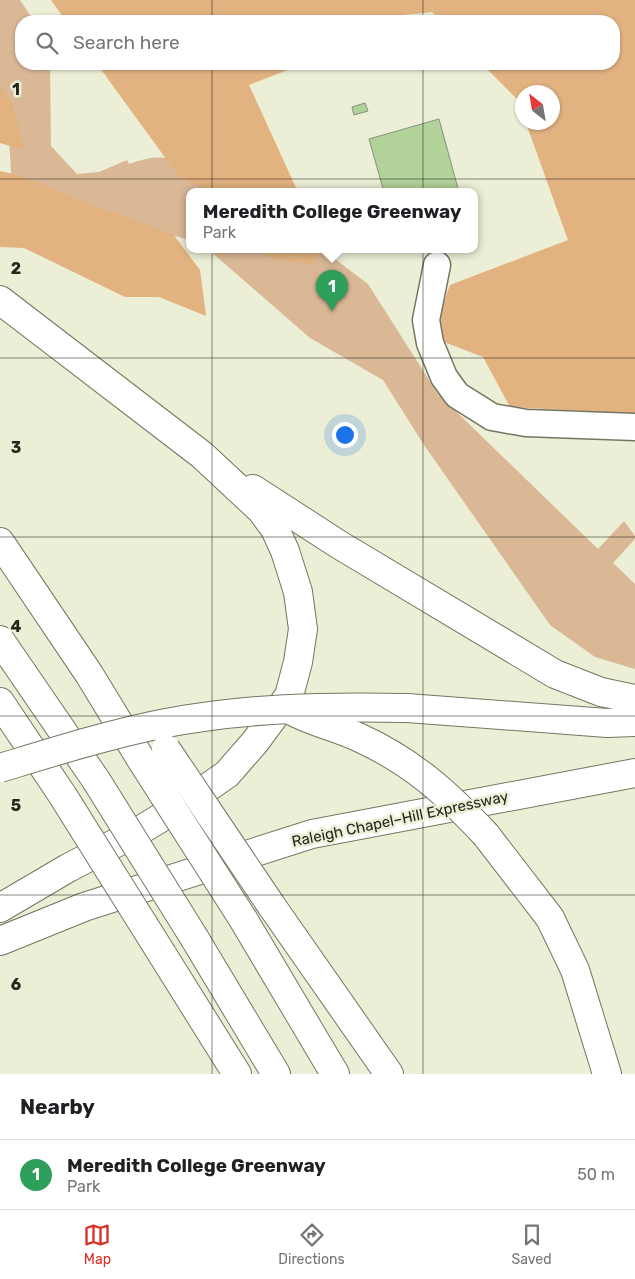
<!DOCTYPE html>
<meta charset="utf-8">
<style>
body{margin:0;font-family:Rubik,sans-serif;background:#f2f2f2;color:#202124}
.compass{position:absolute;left:515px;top:85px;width:45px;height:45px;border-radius:50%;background:#fff;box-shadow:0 1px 4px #0004;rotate:329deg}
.you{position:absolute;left:344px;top:434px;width:18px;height:18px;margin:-12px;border:4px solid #fff;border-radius:50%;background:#1a73e8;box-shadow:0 0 0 8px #1a73e833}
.badge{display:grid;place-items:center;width:32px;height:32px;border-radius:50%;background:#d93025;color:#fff;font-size:16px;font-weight:700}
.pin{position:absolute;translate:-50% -41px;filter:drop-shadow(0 1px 2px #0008)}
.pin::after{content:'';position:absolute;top:26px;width:18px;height:15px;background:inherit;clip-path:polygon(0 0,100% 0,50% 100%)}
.popup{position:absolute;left:186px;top:188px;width:292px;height:65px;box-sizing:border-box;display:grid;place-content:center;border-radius:10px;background:#fff;filter:drop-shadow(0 1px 4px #0005);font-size:16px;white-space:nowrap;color:#757577}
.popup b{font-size:19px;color:#202124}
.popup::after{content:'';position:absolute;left:50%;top:100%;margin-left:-10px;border:10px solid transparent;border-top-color:#fff}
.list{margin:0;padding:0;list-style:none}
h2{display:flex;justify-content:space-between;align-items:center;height:65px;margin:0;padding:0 20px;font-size:21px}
h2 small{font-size:16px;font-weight:400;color:#757577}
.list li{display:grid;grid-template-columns:32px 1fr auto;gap:15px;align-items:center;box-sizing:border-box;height:70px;padding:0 20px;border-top:1px solid #e0e0e0}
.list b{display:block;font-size:19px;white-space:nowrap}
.list p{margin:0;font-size:16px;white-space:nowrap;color:#757577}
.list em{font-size:16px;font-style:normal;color:#757577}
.icon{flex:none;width:28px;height:28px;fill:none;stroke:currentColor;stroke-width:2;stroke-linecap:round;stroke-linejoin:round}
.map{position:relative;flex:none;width:635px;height:1074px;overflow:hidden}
.search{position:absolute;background:#fff;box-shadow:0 1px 4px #0004;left:15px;right:15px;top:15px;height:55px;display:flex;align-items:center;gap:12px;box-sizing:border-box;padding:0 18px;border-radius:20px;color:#757577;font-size:19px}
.sheet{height:135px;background:#fff}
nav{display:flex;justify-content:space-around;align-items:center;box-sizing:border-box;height:70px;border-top:1px solid #e0e0e0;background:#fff;font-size:14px;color:#757577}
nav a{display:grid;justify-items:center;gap:2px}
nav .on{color:#d93025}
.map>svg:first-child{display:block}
.green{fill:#dab896}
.forest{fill:#e2b281}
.building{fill:#b1d299;stroke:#87927f}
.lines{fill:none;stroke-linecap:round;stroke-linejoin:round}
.minor-casing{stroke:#757661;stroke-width:29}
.highway-casing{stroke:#757661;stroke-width:30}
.minor{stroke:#fff;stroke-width:26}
.highway{stroke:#fff;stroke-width:28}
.highway-bridge-casing{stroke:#757661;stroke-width:30;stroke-linecap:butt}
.highway-bridge{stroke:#fff;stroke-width:28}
.grid{fill:none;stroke:#26261e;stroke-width:1;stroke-opacity:0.55}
.labels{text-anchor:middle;stroke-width:5;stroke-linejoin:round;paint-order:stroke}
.street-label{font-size:15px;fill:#26261e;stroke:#eceed6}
.grid-label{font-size:16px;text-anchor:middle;font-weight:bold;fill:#26261e;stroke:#eceed6;stroke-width:5;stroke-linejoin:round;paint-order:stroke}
</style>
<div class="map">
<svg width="635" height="1074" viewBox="0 0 635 1074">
<rect width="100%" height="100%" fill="#eceed6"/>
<g class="green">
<path d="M 0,0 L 20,0 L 34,21 L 21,21 L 21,64 L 50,64 L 51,146 L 77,174 L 99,172 L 127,160 L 129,164 C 177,146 196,169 236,192 L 190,192 L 189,240 L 12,189 L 9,138 L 0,108 Z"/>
<path d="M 209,250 L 323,250 L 368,284 L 438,394 L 598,549 L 624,521 L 635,536 L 635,539 L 613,563 L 635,584 L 635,669 L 595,657 L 550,625 L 424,445 L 383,380 L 310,338 Z"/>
</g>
<g class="forest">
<path d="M 51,0 L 635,0 L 635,414 L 510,407 L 483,357 L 431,337 L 450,285 L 568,240 L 526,123 L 552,122 L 552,92 L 522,92 L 522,112 L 518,100 L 482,64 L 614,64 L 614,21 L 441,21 L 432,12 L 347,21 L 66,21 Z"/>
<path d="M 97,64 L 303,64 L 249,85 L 298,192 L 212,192 L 180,178 Z"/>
<path d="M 0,86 L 13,104 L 23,150 L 0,143 Z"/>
<path d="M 0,171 L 19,175 L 69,196 L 173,234 L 200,270 L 206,316 L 159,297 L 125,297 L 24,248 L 0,247 Z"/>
<path d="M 263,250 L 320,250 L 312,265 L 269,258 Z"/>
</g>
<g class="building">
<path d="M 365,103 L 368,111 L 354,115 L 352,107 Z"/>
<path d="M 439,119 L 459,192 L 384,192 L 369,139 Z"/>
</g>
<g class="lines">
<defs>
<path id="minor" d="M 437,265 L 426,320 L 430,343 L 444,377 L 457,395 L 492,417 L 526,423 L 635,427"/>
<g id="highway">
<path d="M 0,300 L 202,455 L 261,510 L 275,529 L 285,551 L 298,592 L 303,629 L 298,662 L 289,696 L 255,742 L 227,774 L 190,800 L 139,831 L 68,868 L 0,908"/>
<path d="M 253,489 L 338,544 L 555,674 L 601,692 L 635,699"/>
<path d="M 0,542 L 89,674 L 142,761"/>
<path d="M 0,640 L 96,780"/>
<path d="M 0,702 L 63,796"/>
<path d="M 407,708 L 607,723 L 635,722"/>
<path d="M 486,835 L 550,918 L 575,970 L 607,1074"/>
<path d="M 271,905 L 389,1074"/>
<path d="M 243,919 L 335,1074"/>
<path d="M 195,939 L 276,1074"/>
<path d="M 0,941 L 84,907 L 312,834 L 635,773"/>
<path d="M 162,954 L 237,1074"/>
</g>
</defs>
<use href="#minor" class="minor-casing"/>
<use href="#highway" class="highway-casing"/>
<use href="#minor" class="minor"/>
<use href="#highway" class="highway"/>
<defs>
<g id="highway-bridge">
<path d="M 290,710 C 312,722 336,727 358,737 C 411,761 447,793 486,835"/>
<path d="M 166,749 L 271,905"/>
<path d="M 142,761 L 243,919"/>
<path d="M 0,768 C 53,752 107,735 161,724 C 243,708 325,706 407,708"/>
<path d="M 96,780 L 195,939"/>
<path d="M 63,796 L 162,954"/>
</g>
</defs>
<use href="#highway-bridge" class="highway-bridge-casing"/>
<use href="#highway-bridge" class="highway-bridge"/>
</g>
<path class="grid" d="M 212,0 L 212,21M 423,0 L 423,21M 212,64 L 212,1074M 423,64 L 423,1074M 0,179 L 635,179M 0,358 L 635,358M 0,537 L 635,537M 0,716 L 635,716M 0,895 L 635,895"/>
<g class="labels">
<g class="street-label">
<text transform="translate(400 819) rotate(-12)" y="5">Raleigh Chapel–Hill Expressway</text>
</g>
</g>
<g class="grid-label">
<text x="16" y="95">1</text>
<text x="16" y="274">2</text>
<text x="16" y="453">3</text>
<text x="16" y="632">4</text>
<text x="16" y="811">5</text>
<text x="16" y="990">6</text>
</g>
</svg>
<svg class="compass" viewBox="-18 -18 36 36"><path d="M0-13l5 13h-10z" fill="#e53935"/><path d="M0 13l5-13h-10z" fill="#757577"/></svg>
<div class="you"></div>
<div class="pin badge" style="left:332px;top:311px;background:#2e9e5b">1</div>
<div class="popup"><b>Meredith College Greenway</b>Park</div>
<div class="search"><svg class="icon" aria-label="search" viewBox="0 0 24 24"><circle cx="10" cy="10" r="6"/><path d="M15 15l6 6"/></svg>Search here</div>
</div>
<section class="sheet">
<h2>Nearby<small></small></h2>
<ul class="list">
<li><span class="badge" style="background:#2e9e5b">1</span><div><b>Meredith College Greenway</b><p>Park</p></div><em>50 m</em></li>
</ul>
</section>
<nav>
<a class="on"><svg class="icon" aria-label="map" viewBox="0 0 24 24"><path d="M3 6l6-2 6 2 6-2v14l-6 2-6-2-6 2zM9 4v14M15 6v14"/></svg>Map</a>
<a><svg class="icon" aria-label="directions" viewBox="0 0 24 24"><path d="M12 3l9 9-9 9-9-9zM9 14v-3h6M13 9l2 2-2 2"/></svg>Directions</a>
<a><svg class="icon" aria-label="saved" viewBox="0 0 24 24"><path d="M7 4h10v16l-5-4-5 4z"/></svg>Saved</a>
</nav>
